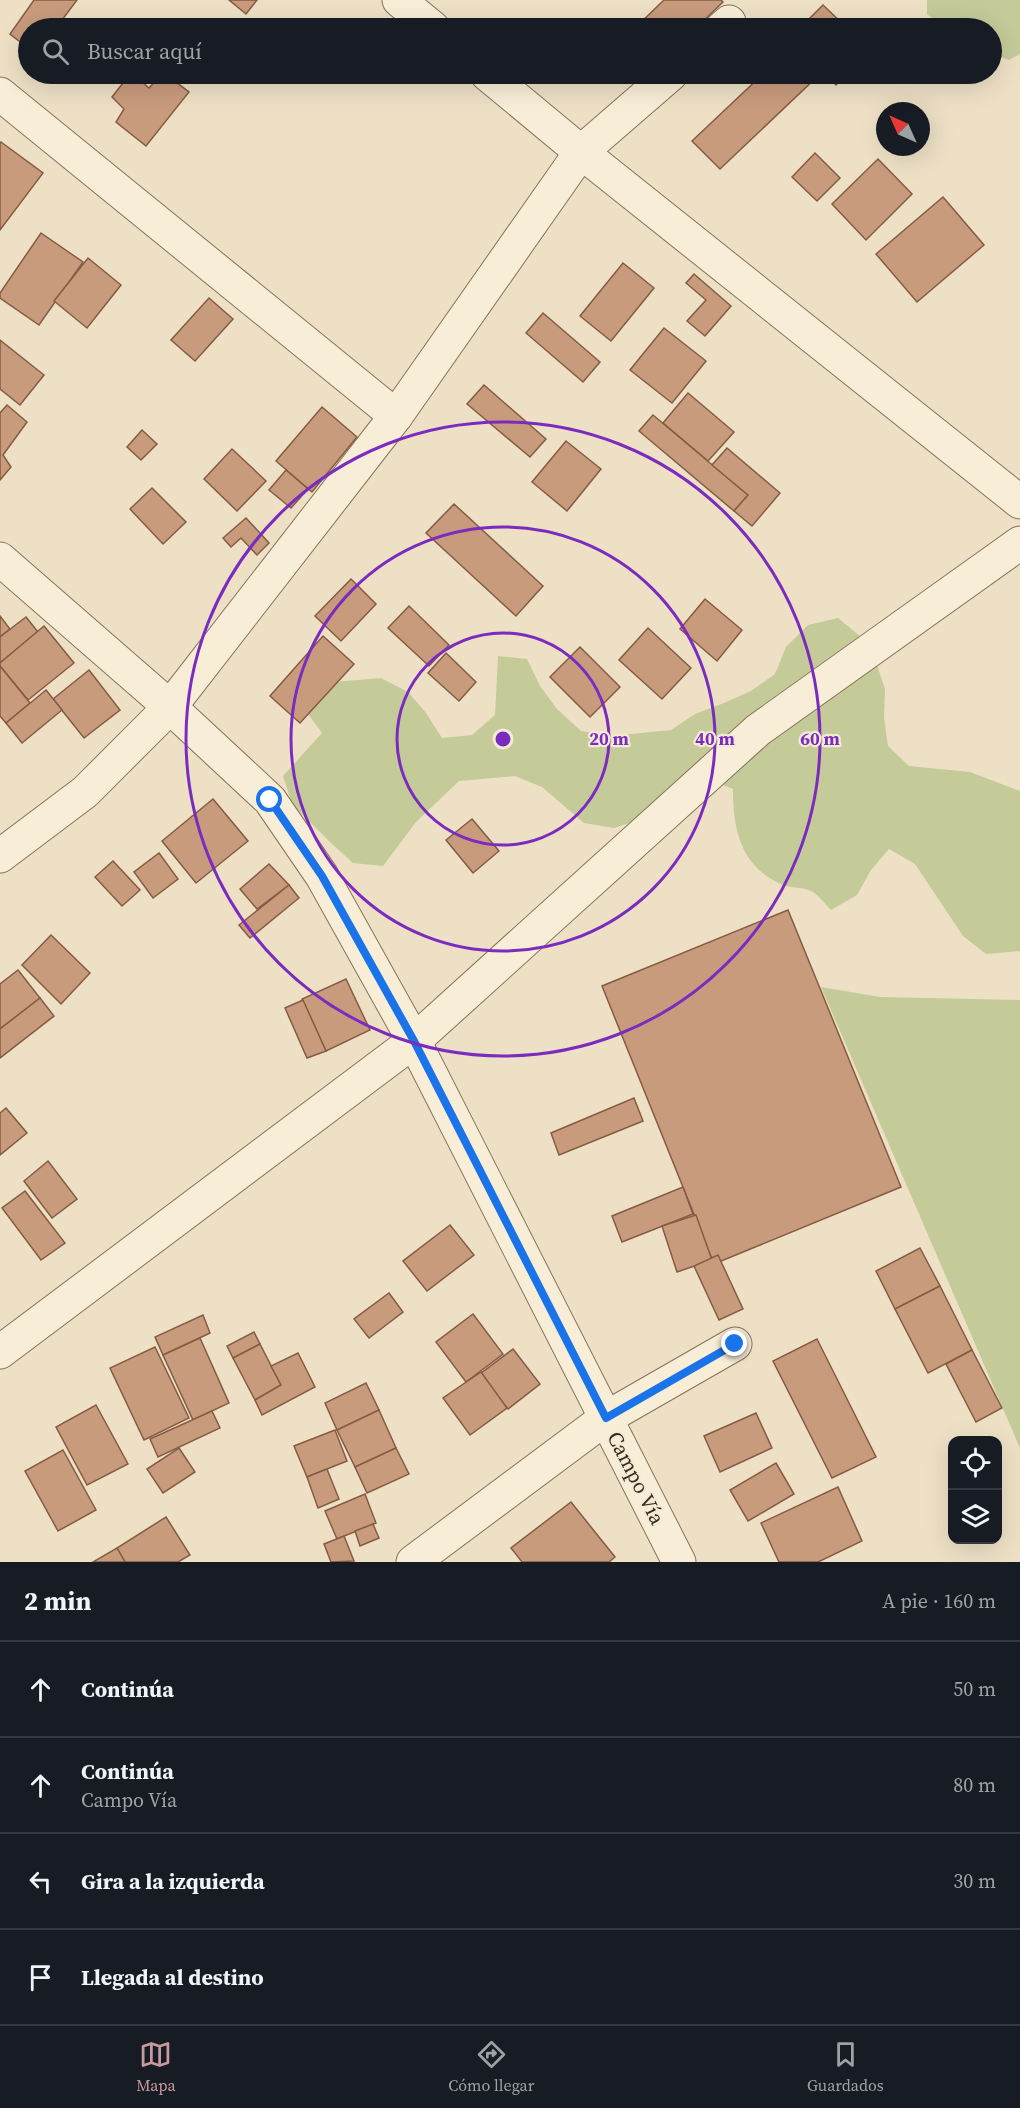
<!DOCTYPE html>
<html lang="es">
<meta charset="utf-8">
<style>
body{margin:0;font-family:"Source Serif 4",serif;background:#20242c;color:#f1f3f6}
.controls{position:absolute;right:18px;bottom:18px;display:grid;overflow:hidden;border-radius:12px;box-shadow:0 6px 24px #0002}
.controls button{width:54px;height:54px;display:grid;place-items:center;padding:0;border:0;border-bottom:2px solid #363941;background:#171b24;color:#f1f3f6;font:30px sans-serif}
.compass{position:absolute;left:876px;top:102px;width:54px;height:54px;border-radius:50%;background:#171b24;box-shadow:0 6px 24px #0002;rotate:315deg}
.stop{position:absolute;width:18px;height:18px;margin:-14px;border:4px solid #1a73e8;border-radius:50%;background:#fff}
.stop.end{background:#1a73e8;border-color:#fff;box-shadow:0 2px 6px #0008}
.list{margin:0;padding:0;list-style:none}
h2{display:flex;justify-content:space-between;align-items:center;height:78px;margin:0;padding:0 24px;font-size:26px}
h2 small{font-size:20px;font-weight:400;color:#9ea1a6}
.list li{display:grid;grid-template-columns:39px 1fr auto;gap:18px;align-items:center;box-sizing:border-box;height:96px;padding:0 24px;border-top:2px solid #363941}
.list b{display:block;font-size:22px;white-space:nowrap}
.list p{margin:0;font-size:20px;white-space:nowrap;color:#9ea1a6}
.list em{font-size:20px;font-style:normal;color:#9ea1a6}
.icon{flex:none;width:33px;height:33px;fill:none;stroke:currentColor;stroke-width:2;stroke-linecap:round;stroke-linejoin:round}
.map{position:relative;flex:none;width:1020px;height:1562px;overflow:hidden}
.search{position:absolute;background:#171b24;box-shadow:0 6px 24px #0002;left:18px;right:18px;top:18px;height:66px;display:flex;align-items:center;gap:15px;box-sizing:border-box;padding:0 21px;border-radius:33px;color:#9ea1a6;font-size:22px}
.sheet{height:462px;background:#171b24}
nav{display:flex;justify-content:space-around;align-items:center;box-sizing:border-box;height:84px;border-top:2px solid #363941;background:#171b24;font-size:16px;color:#9ea1a6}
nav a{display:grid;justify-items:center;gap:3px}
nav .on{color:#c79a9d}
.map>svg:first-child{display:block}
.green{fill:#c5ca99}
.building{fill:#c99b7d;stroke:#855c43;stroke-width:1.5}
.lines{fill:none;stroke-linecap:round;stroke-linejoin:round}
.minor-casing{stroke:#87725c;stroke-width:35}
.minor{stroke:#f8eed8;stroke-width:33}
.route{stroke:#1a73e8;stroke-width:8}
.ring{fill:none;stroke:#7b2cbf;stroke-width:3}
.labels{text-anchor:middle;stroke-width:4.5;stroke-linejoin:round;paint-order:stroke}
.street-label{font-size:21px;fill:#382b1f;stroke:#f4ebd5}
.centre{fill:#7b2cbf;stroke:#f4ebd5;stroke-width:3}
.ring-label{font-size:18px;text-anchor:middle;font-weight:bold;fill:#7b2cbf;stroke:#f4ebd5;stroke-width:4.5;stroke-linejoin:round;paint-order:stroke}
</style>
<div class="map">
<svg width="1020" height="1562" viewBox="0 0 1020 1562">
<rect width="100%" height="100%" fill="#ede0c5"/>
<g class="green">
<path d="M 927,0 L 1020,0 L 1020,54 L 1009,60 L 992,53 L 992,28 L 944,28 L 927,14 Z"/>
<path d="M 838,618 L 861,637 L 876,662 L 885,689 L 884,718 L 888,746 L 909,766 L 970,772 L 1020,791 L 1020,951 L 986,954 L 963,936 L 915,864 L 889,849 L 871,870 L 857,895 L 831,910 C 825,904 818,894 811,891 C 802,887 792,888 783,885 C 741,867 733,831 733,789 L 718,783 L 641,819 L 614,828 L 584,823 L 542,787 L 515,776 L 459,781 L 416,822 L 383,866 L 353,863 L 333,845 L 292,804 L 283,776 L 322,733 L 305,710 L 322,683 L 381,678 L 408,692 L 426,713 L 442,738 L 472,735 L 495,715 L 498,656 L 527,659 L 540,686 L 557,709 L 581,731 L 611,736 L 671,730 L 695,714 L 724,703 L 751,691 L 775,674 L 786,647 L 808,625 Z"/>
<path d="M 821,987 L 880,997 L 1020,1000 L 1020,1448 Z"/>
</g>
<g class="building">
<path d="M 34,0 L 77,0 L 56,28 L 28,28 L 28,48 L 10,34 Z"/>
<path d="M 229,0 L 257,0 L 246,14 Z"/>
<path d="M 664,0 L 721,0 L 723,2 L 696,28 L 635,28 Z"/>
<path d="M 823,5 L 847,28 L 800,28 Z"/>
<path d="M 130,74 L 133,74 L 149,88 L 162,74 L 165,74 L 189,92 L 146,146 L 116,122 L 124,109 L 112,97 Z"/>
<path d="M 763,74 L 820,74 L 720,169 L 692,141 Z"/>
<path d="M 825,74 L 847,74 L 836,85 Z"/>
<path d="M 1,142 L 43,173 L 0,230 L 0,144 Z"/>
<path d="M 815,153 L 840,178 L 817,201 L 792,177 Z"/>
<path d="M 878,159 L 912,194 L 866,240 L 832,204 Z"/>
<path d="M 943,197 L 984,245 L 917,302 L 876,254 Z"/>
<path d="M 41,233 L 83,262 L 39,325 L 0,298 L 0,293 Z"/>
<path d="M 88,258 L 121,285 L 87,328 L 54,301 Z"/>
<path d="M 623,263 L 654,288 L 611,341 L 580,316 Z"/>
<path d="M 694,274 L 731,306 L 705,336 L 687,321 L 706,300 L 686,283 Z"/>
<path d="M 209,298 L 233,319 L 195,361 L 171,340 Z"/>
<path d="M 543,313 L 600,362 L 583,382 L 526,333 Z"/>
<path d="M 664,328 L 706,361 L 672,403 L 630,370 Z"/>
<path d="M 0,340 L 44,375 L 20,405 L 0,389 Z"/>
<path d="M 484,385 L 546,439 L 530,457 L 467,404 Z"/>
<path d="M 688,393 L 734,432 L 708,461 L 663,423 Z"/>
<path d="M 7,405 L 27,422 L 3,455 L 11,467 L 0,480 L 0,413 Z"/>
<path d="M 322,407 L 357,437 L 312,492 L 276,461 Z"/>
<path d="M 653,415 L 748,495 L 734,511 L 639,431 Z"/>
<path d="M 142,430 L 157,444 L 141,460 L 127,447 Z"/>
<path d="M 566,441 L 601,469 L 567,511 L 532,482 Z"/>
<path d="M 727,448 L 780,493 L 752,526 L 734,511 L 748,495 L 712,465 Z"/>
<path d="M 232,449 L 266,481 L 237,511 L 204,479 Z"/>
<path d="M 286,470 L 308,489 L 291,508 L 269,490 Z"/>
<path d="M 152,488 L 186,522 L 163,544 L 130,509 Z"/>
<path d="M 454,504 L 543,586 L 516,616 L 426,533 Z"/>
<path d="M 246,518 L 269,543 L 257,555 L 241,538 L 231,547 L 223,538 Z"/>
<path d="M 351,579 L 376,604 L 341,641 L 315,616 Z"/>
<path d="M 705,599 L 742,630 L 717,661 L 680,629 Z"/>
<path d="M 409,606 L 449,645 L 429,666 L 388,628 Z"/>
<path d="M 0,616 L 10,629 L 0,637 Z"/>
<path d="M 26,617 L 38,632 L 0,663 L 0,637 Z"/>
<path d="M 44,626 L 74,663 L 28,700 L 0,666 L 0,663 Z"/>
<path d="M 648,628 L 691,668 L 662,699 L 619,660 Z"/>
<path d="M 323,636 L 354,664 L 300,723 L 270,696 Z"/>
<path d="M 580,647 L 620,687 L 590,717 L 550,677 Z"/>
<path d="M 446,653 L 476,682 L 459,701 L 428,673 Z"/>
<path d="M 0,666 L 30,703 L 6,723 L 0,716 Z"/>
<path d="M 89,670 L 120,710 L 84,738 L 53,699 Z"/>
<path d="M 46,690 L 62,710 L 22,743 L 6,723 Z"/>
<path d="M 213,799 L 248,841 L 196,883 L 162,841 Z"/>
<path d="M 472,819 L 499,851 L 473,873 L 446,840 Z"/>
<path d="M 159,853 L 178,879 L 153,898 L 134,872 Z"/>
<path d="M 113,861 L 140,890 L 122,906 L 95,877 Z"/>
<path d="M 269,864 L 289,885 L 257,909 L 240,889 Z"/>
<path d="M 289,885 L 299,898 L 250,938 L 239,925 Z"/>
<path d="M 788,910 L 901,1187 L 714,1264 L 602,986 Z"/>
<path d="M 51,935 L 90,973 L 61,1004 L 22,965 Z"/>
<path d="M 18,970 L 40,998 L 0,1029 L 0,984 Z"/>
<path d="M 346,979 L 370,1030 L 326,1051 L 302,999 Z"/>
<path d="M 40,998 L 54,1016 L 0,1058 L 0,1029 Z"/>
<path d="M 303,1000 L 326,1051 L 307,1058 L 285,1008 Z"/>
<path d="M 634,1098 L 643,1121 L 559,1155 L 551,1133 Z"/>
<path d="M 6,1108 L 27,1133 L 0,1155 L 0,1113 Z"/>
<path d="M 48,1161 L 77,1199 L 52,1218 L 24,1181 Z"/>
<path d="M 683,1187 L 693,1214 L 622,1242 L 612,1216 Z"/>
<path d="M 25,1191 L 65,1243 L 41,1260 L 2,1208 Z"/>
<path d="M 696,1215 L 712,1260 L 677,1272 L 662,1226 Z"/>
<path d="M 450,1225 L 474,1255 L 427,1291 L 403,1261 Z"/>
<path d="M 920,1248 L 940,1286 L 895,1309 L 876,1271 Z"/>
<path d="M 718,1255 L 743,1309 L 719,1320 L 694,1266 Z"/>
<path d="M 940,1286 L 972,1350 L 928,1373 L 895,1309 Z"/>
<path d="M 389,1293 L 403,1312 L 369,1338 L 354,1319 Z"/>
<path d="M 473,1314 L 503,1354 L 466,1382 L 436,1342 Z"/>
<path d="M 203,1315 L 210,1333 L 163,1355 L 155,1337 Z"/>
<path d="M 254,1332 L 260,1344 L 233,1358 L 227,1346 Z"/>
<path d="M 200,1338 L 229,1403 L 193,1420 L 163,1355 Z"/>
<path d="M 817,1339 L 876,1457 L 832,1478 L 773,1361 Z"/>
<path d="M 260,1344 L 281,1385 L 255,1400 L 233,1358 Z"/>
<path d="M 155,1347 L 189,1418 L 144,1440 L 110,1368 Z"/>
<path d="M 513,1349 L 540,1384 L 508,1409 L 480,1374 Z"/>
<path d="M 972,1350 L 1002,1408 L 976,1422 L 946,1364 Z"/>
<path d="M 298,1353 L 315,1387 L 262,1415 L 255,1400 L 281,1385 L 271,1366 Z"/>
<path d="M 481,1372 L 507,1408 L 470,1435 L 443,1398 Z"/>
<path d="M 366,1383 L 379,1410 L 337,1430 L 325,1403 Z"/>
<path d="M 96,1405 L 128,1464 L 87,1485 L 56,1427 Z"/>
<path d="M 379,1410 L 396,1448 L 355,1467 L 337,1430 Z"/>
<path d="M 212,1411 L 220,1428 L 158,1457 L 150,1439 Z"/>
<path d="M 756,1413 L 772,1448 L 720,1472 L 704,1436 Z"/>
<path d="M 335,1430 L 347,1461 L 307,1477 L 294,1446 Z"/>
<path d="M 179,1448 L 195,1472 L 163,1493 L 147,1469 Z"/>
<path d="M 396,1448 L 409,1474 L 367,1493 L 355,1467 Z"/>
<path d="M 63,1450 L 96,1510 L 58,1531 L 25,1471 Z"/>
<path d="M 776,1463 L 794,1494 L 748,1521 L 730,1490 Z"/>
<path d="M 327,1469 L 339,1499 L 318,1508 L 307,1477 Z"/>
<path d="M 838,1487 L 862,1541 L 818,1562 L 779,1562 L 761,1523 Z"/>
<path d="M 365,1494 L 376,1523 L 337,1539 L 325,1511 Z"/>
<path d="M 571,1502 L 615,1557 L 609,1562 L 522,1562 L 511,1548 Z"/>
<path d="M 166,1517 L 190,1555 L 178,1562 L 125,1562 L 117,1548 Z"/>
<path d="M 373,1524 L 379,1538 L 360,1546 L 355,1531 Z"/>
<path d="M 344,1536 L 354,1561 L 331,1562 L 324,1544 Z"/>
<path d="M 117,1548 L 125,1562 L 93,1562 Z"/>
</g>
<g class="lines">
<defs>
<g id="minor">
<path d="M 399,0 L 433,28"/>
<path d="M 722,28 L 729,22"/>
<path d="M 487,74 L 581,152 L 1020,502"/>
<path d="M 0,94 L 396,416"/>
<path d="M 0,559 L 170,707 L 270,800 L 322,876 L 414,1041 L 679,1562"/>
<path d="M 0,856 L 85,792 L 170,707 L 396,416 L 581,152 L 671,74"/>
<path d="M 0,1352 L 414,1041 L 758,730 L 1020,543"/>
<path d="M 413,1562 L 606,1418 L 735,1344"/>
</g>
</defs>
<use href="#minor" class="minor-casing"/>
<use href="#minor" class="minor"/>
</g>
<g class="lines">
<path class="route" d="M 270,800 L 322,876 L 414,1041 L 606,1418 L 735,1344"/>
</g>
<g class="ring">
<circle cx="503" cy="739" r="106"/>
<circle cx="503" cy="739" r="212"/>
<circle cx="503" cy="739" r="317"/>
</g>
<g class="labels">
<g class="street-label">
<text transform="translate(636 1478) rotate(63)" y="7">Campo Vía</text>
</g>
</g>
<circle cx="503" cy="739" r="9" class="centre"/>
<g class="ring-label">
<text x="609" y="745">20 m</text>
<text x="715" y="745">40 m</text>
<text x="820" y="745">60 m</text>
</g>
</svg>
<div class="controls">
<button><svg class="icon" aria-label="locate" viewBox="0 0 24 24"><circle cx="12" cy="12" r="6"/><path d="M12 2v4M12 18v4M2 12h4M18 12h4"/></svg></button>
<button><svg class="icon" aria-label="layers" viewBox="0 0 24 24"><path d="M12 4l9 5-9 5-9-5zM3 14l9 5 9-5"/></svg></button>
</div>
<svg class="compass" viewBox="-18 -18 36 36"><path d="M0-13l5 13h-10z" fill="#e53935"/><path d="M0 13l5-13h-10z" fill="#9ea1a6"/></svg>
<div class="stop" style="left:270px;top:800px"></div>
<div class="stop end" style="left:735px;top:1344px"></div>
<div class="search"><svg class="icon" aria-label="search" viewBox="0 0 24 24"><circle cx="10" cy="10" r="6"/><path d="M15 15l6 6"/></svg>Buscar aquí</div>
</div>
<section class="sheet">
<h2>2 min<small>A pie · 160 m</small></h2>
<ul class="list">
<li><svg class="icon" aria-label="ahead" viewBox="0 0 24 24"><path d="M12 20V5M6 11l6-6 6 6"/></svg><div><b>Continúa</b></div><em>50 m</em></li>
<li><svg class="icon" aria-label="ahead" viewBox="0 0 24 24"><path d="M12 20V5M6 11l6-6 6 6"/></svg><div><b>Continúa</b><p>Campo Vía</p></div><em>80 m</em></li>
<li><svg class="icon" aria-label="left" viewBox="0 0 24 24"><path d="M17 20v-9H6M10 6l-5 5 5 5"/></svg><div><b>Gira a la izquierda</b></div><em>30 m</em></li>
<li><svg class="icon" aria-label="arrive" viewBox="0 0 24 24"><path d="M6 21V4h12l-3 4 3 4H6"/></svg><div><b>Llegada al destino</b></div></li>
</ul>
</section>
<nav>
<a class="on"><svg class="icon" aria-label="map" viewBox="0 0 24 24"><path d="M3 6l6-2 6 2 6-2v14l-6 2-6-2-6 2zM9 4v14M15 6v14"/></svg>Mapa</a>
<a><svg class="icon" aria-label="directions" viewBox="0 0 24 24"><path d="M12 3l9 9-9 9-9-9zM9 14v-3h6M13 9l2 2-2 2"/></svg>Cómo llegar</a>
<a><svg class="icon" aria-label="saved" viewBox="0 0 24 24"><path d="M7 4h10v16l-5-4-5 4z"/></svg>Guardados</a>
</nav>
